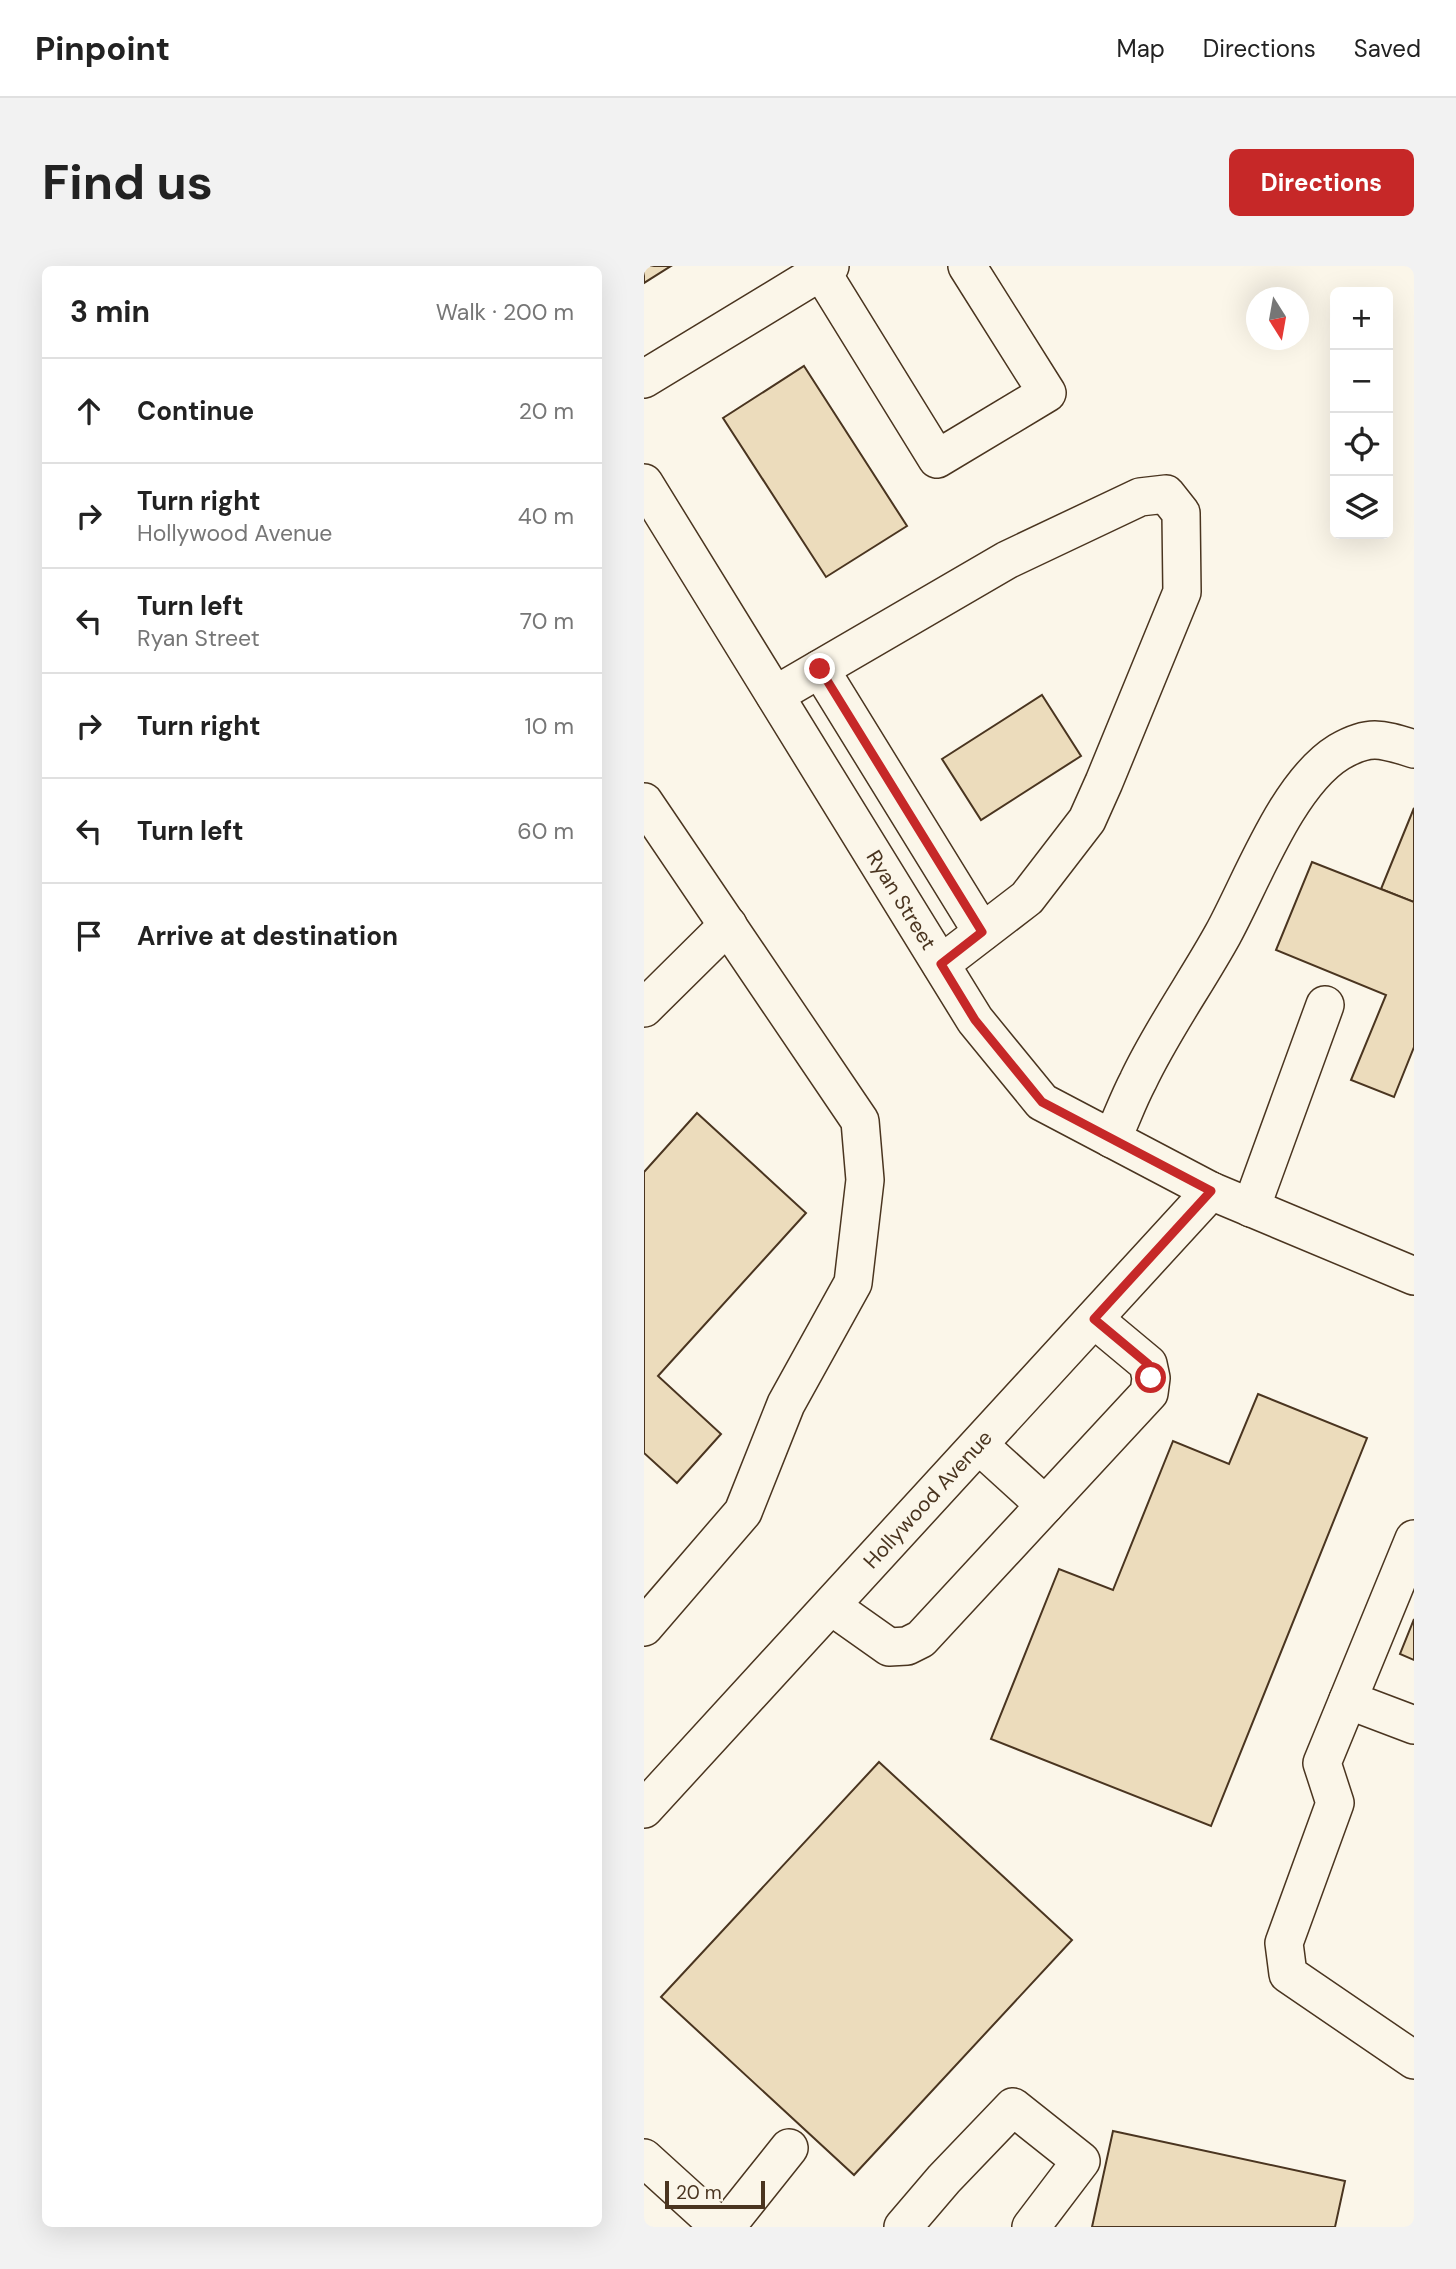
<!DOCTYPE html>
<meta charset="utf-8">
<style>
body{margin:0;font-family:"DM Sans",sans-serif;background:#f2f2f2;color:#222}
.controls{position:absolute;right:21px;top:21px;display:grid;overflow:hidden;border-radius:10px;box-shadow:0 7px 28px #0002}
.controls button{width:63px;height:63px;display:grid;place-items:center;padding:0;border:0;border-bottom:2px solid #e0e0e0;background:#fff;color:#222;font:35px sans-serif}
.compass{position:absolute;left:602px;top:21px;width:63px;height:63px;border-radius:50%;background:#fff;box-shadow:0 7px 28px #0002;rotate:169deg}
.scale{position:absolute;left:21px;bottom:18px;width:100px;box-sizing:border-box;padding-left:7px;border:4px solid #4a3520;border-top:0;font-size:19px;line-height:24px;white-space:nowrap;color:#4a3520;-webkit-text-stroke:5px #fbf6e9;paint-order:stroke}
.stop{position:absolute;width:21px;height:21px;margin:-16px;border:5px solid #c62828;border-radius:50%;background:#fff}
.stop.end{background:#c62828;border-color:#fff;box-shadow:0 2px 7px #0008}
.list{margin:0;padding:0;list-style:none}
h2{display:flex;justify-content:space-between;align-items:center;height:91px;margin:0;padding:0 28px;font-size:30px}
h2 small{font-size:23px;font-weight:400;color:#767676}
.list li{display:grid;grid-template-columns:46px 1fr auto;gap:21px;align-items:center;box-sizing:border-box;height:105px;padding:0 28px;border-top:2px solid #e0e0e0}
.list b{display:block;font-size:26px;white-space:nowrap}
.list p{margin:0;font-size:23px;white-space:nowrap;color:#767676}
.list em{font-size:23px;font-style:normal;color:#767676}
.icon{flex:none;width:38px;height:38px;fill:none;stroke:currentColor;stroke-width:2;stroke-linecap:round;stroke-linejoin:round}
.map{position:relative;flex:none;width:770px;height:1961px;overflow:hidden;border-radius:10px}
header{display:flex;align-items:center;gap:42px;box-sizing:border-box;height:98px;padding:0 35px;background:#fff;border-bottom:2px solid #e0e0e0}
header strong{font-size:33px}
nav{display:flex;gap:38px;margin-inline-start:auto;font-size:24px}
.intro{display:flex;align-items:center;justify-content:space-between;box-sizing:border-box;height:168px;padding:0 42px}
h1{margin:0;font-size:49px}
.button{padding:18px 32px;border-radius:10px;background:#c62828;color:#fff;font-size:24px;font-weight:700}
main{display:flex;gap:42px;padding:0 42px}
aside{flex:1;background:#fff;border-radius:10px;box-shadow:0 7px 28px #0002}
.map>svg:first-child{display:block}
.building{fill:#ecdcbc;stroke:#4a3520;stroke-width:2}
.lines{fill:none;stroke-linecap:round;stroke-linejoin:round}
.minor-casing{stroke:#4a3520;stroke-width:40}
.minor{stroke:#fbf6e9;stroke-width:37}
.route{stroke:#c62828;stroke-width:9}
.labels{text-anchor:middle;stroke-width:5;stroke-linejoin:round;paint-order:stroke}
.street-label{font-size:21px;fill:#4a3520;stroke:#fbf6e9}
</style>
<header>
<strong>Pinpoint</strong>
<nav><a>Map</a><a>Directions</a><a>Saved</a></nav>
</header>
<div class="intro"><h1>Find us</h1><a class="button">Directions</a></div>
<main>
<aside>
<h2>3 min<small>Walk · 200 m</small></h2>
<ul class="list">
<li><svg class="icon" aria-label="ahead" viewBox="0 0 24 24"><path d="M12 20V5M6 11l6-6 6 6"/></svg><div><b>Continue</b></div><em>20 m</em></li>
<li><svg class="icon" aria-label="right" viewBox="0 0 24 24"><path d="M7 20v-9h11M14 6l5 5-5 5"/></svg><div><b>Turn right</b><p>Hollywood Avenue</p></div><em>40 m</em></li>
<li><svg class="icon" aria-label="left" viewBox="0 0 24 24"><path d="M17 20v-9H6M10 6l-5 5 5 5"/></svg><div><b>Turn left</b><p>Ryan Street</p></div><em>70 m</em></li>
<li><svg class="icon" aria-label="right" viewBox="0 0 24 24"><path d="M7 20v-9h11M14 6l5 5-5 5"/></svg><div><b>Turn right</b></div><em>10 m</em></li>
<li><svg class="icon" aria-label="left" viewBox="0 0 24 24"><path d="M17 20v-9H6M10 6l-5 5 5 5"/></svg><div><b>Turn left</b></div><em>60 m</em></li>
<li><svg class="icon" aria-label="arrive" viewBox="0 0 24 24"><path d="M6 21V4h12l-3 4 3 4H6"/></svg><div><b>Arrive at destination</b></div></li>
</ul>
</aside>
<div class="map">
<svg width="770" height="1961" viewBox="0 0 770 1961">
<rect width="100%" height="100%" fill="#fbf6e9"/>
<g class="building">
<path d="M 0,0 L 27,0 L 0,17 Z"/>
<path d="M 160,100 L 263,260 L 182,311 L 79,152 Z"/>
<path d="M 398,429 L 437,490 L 337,554 L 298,493 Z"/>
<path d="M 770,542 L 770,636 L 737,623 Z"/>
<path d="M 668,596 L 770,636 L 770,781 L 750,831 L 707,814 L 742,729 L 632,684 Z"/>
<path d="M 53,847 L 162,947 L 14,1110 L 77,1168 L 33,1217 L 0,1187 L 0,906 Z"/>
<path d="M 614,1128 L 723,1172 L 567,1560 L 347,1473 L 415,1303 L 469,1324 L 529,1175 L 585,1198 Z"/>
<path d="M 770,1353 L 770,1394 L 756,1388 Z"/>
<path d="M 235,1496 L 428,1674 L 210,1909 L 17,1731 Z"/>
<path d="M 469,1865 L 701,1915 L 691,1961 L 448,1961 Z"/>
</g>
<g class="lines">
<defs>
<g id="minor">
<path d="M 177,5 L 293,193 L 403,127 L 323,0"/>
<path d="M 0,113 L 186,0"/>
<path id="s1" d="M 0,217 L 331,754 L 398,836 L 567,925 L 770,1010"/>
<path d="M 176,403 L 338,666"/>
<path d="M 131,429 L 363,294 L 496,231 L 522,228 L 537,247 L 538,326 L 460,516 L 443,554 L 383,632 L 297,698"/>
<path d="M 0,536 L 216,855 L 221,914 L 209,1017 L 142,1138 L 99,1246 L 0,1361"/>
<path d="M 0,742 L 84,659"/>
<path d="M 468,873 C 477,854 484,834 494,815 C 518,764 552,717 579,668 C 608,615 643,518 695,486 C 726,468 738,473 770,483"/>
<path d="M 607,942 L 681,739"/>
<path d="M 335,1179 L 401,1239"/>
<path d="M 770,1273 L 678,1497 L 691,1537 L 640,1677 L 644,1708 L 770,1794"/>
<path d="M 187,1340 L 245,1381 L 263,1380 L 277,1373 L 505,1127 L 507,1112 L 504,1098 L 450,1053"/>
<path d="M 704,1434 L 770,1459"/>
<path id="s2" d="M 0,1543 L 567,925"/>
<path d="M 0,1892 L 76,1961"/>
<path d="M 82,1961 L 145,1882"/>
<path d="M 259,1961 L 300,1913 L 369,1841 L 437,1895 L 387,1961"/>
</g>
</defs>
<use href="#minor" class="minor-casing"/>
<use href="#minor" class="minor"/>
</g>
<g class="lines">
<path class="route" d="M 176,403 L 338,666 L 297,698 L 331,754 L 398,836 L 567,925 L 450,1053 L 504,1098 L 507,1112"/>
</g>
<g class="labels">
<g class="street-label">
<text dy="7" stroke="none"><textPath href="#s1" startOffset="490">Ryan Street</textPath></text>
<text dy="7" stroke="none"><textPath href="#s2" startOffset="420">Hollywood Avenue</textPath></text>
</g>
</g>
</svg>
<div class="controls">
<button>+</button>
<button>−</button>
<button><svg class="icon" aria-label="locate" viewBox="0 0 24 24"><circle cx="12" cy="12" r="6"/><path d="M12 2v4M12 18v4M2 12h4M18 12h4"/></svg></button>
<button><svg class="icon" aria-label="layers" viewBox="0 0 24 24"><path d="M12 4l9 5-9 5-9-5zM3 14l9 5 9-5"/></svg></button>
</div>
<svg class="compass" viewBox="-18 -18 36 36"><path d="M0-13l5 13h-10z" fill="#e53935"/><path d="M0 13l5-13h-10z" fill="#767676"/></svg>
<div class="scale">20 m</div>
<div class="stop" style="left:507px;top:1112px"></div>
<div class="stop end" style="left:176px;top:403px"></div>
</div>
</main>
